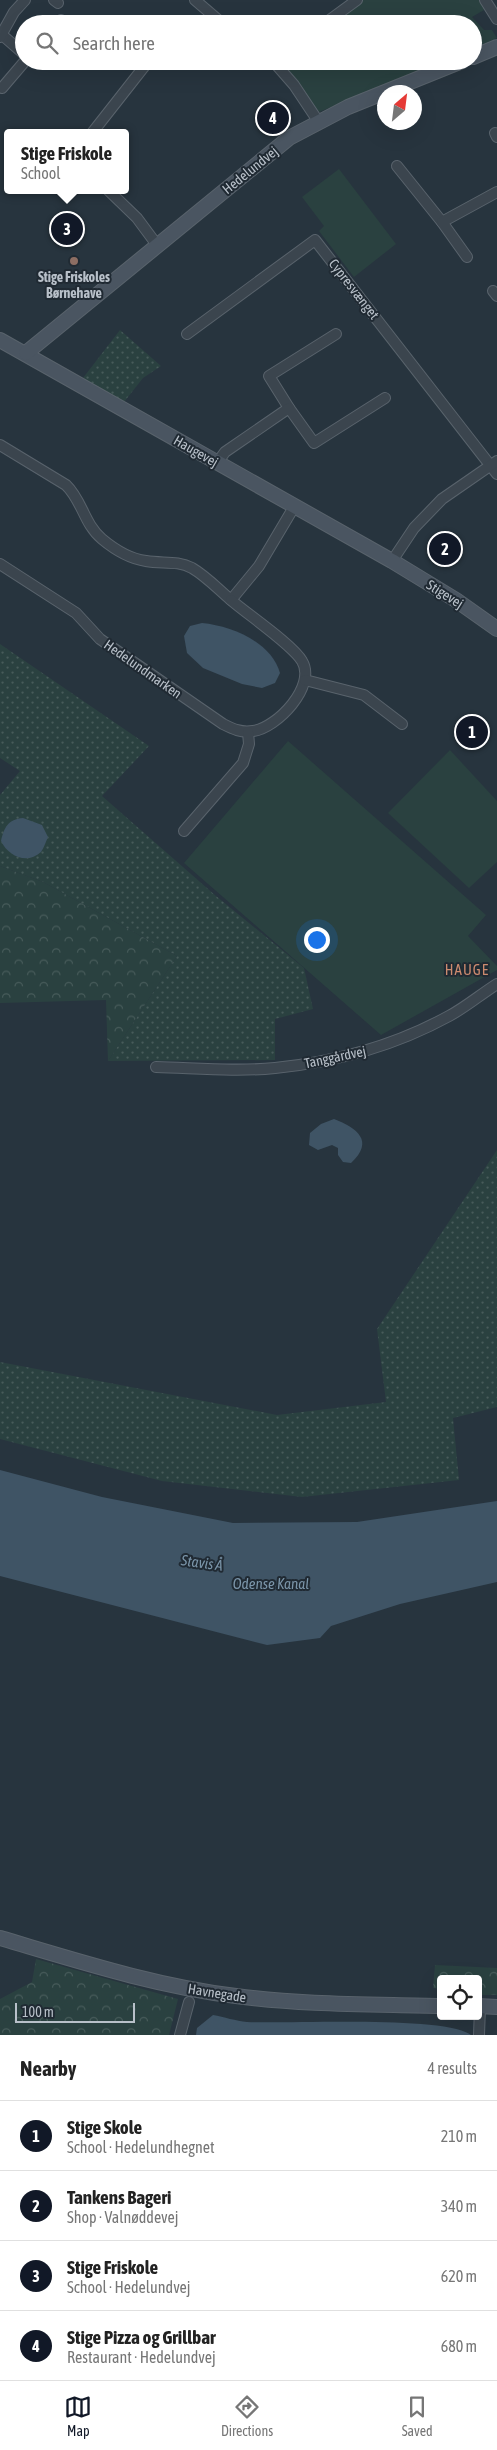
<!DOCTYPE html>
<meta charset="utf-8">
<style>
body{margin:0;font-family:"Asap Condensed",sans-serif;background:#f2f2f2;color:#222}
.controls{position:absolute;right:15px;bottom:15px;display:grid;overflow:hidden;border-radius:5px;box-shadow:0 5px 20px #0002}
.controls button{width:45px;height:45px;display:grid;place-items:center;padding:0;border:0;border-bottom:1px solid #e0e0e0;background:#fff;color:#222;font:25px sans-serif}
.compass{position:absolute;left:377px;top:85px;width:45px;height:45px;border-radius:50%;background:#fff;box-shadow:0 5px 20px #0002;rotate:28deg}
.scale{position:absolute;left:15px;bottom:12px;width:120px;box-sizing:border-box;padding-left:5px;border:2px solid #b8c0c9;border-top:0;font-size:14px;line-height:18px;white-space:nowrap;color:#b8c0c9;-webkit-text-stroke:4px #202a33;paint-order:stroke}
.you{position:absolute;left:316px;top:939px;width:18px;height:18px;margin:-12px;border:4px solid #fff;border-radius:50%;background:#1a73e8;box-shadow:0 0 0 8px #1a73e833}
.badge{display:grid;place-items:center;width:32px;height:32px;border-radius:50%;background:#111827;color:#fff;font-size:16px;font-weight:700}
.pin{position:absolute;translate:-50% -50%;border:2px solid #fff;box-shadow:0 1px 5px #0006}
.popup{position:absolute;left:4px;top:129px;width:125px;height:65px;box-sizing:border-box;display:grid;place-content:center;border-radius:5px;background:#fff;filter:drop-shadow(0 1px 4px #0005);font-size:16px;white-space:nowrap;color:#767676}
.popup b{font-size:19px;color:#222}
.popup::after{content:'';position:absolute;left:50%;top:100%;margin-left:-10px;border:10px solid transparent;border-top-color:#fff}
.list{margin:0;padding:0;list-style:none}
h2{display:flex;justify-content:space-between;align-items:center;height:65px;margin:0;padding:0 20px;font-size:21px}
h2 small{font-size:16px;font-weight:400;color:#767676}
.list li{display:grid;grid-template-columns:32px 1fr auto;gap:15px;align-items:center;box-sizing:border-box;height:70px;padding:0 20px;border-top:1px solid #e0e0e0}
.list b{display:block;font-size:19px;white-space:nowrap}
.list p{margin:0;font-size:16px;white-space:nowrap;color:#767676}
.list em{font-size:16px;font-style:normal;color:#767676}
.icon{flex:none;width:28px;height:28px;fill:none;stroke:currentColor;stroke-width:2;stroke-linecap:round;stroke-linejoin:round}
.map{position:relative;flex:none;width:497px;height:2035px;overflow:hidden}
.search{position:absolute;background:#fff;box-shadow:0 5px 20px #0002;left:15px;right:15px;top:15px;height:55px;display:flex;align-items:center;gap:12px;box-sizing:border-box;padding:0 18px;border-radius:28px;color:#767676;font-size:19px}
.sheet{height:345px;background:#fff}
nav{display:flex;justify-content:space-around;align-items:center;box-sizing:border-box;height:70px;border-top:1px solid #e0e0e0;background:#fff;font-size:14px;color:#767676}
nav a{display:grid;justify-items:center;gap:2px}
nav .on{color:#111827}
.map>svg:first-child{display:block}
.grass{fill:url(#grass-dots)}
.forest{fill:url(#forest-crowns)}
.park{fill:#2a4140}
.water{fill:#3f5465}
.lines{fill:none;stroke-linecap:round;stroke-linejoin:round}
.street-casing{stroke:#59636c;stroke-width:12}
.secondary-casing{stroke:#59636c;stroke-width:16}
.street{stroke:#3b454e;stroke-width:10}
.secondary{stroke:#4a5561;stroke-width:14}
.education-dot{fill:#8d6e63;stroke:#202a33;stroke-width:2}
.labels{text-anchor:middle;stroke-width:4;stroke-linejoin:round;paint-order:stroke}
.street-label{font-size:14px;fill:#b8c0c9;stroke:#202a33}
.poi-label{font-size:14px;font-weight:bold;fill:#b8c0c9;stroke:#202a33}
.neighbourhood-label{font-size:15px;letter-spacing:1px;fill:#cc8b6f;stroke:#202a33}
.water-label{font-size:15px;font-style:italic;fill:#7b95a9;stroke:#202a33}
</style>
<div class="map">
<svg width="497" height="2035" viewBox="0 0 497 2035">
<defs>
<pattern id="grass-dots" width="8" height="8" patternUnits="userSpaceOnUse" patternTransform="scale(1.25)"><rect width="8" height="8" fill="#2a4140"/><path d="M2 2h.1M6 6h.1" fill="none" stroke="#475b5a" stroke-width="1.8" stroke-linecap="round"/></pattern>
<pattern id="forest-crowns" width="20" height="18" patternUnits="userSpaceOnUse" patternTransform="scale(1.25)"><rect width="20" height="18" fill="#2a4140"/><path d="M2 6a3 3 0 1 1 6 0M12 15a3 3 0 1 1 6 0" fill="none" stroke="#475b5a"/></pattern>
</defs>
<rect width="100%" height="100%" fill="#27343e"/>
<g class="grass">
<path d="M 120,330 L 161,366 L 143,378 L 124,402 L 83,378 Z"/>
<path d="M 0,644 L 149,746 L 102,796 L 216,896 L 304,968 L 313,1009 L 275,1019 L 275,1060 L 108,1061 L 177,956 L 43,882 L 0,866 L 0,795 L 20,771 L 0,758 Z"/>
<path d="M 497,1150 L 497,1407 L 453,1418 L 459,1480 L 302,1497 L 162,1481 L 0,1439 L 0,1362 L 277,1415 L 386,1402 L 377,1329 Z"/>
</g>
<g class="forest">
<path d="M 0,866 L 43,882 L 177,956 L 108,1061 L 106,1000 L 0,1003 Z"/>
<path d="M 36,1959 L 178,1999 L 169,2035 L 0,2035 L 0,1999 L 32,1982 Z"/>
<path d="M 435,1965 L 497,1968 L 497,1995 L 478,1995 L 478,1979 L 441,1979 L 441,1989 L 433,1988 Z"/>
</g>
<g class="park">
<path d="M 363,0 L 479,0 L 484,10 L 472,17 L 484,30 L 492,30 L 497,38 L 473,49 L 473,24 L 330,24 Z"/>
<path d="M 284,61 L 443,61 L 319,112 L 284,68 Z"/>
<path d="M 339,169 L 396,244 L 354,277 L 319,231 L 324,226 L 302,197 Z"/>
<path d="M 288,741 L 486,915 L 468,936 L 497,966 L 497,970 L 381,1035 L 184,863 Z"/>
<path d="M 450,750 L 497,801 L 497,862 L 469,888 L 388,813 Z"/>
</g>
<g class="water">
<path d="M 202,623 C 232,626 271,642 280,673 L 275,683 L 262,688 L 242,684 L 203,668 L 187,653 L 184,636 L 190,626 Z"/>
<path d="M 23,818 L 42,825 L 48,837 C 46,841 44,848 41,852 C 27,865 8,856 1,841 C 4,828 8,819 23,818 Z"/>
<path d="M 334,1119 C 357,1128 375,1141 351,1163 L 343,1162 L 338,1155 L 338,1148 L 332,1145 L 318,1150 L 309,1145 L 310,1133 L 321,1124 Z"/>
<path d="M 0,1470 L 102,1497 L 233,1523 L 357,1522 L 497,1501 L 497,1582 L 400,1604 L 331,1626 L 320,1638 L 267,1645 L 0,1576 Z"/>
<path d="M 213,2015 C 224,2017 236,2021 247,2022 C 288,2024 445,2015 471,2035 L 196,2035 L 197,2028 Z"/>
</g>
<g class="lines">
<defs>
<g id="street">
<path d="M 54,0 L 58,3"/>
<path d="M 195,0 L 223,24"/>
<path d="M 485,0 L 497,19"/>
<path d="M 57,24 L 61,20"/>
<path d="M 324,24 L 357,0"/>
<path d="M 1,34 L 24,54"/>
<path d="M 0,37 L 14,12 L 25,0"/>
<path d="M 273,61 L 294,85 L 318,121"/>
<path d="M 2,88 L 25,61"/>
<path d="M 92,133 L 147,63"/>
<path d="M 495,133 L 497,137"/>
<path d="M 397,166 L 442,222"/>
<path d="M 108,190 L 137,218 L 157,245"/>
<path d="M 467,257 L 442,222 L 497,192"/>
<path d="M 493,291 L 497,296"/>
<path d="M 187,334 L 315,240 L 497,474"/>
<path d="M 289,408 L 269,376 L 336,334"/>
<path d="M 0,445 L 66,485 C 82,500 84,524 102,539 C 114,549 131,559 146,561 C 162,564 177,560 192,568 C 206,576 219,590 231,600 L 259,566 L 294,507"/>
<path d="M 217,463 L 225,452 L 289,408 L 314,443 L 385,398"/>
<path d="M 392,561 L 414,528 L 442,499 L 497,461"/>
<path d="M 0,564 L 76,613 L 100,639 L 223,724 C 233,729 241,733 253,731 C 277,728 317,686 302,661 C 293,645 247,614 231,600"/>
<path d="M 305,680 L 364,695 L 402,724"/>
<path d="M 184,831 L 243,763 L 249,744 L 248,732"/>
<path d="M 156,1067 C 195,1068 236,1072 275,1068 C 335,1062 396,1045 449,1016 C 466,1007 481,994 497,984"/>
<path d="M 180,2035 L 189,2002"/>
<path d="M 479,2035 L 480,2007"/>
</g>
<g id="secondary">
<path d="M 473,57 L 497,47"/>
<path d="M 0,340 L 392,561 L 456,600 L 497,629"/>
<path d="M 26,353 L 289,138 L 348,107 L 462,61"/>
<path d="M 0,1938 C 78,1961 155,1986 236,1996 C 304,2005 372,2004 441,2006"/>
<path d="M 478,2006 L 497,2007"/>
</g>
</defs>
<use href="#street" class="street-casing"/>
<use href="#secondary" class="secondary-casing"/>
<use href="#street" class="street"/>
<use href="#secondary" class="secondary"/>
</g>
<circle class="education-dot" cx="74" cy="261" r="5"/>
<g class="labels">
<g class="street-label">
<text transform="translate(250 170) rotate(-39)" y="5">Hedelundvej</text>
<text transform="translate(354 289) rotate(52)" y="5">Cypresvænget</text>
<text transform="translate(196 451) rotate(30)" y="5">Haugevej</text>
<text transform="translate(445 594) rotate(32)" y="5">Stigevej</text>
<text transform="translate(143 669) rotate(35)" y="5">Hedelundmarken</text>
<text transform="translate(335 1057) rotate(-12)" y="5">Tanggårdvej</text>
<text transform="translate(217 1993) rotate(9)" y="5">Havnegade</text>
</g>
<g class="poi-label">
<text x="74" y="282">Stige Friskoles<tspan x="74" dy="16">Børnehave</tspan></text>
</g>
<g class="neighbourhood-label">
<text x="467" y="975">HAUGE</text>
</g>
<g class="water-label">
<text transform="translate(202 1563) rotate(8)" y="5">Stavis Å</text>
<text x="271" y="1589">Odense Kanal</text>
</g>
</g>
</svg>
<div class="controls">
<button><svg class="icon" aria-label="locate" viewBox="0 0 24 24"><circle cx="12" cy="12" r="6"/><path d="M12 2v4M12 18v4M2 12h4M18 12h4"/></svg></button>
</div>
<svg class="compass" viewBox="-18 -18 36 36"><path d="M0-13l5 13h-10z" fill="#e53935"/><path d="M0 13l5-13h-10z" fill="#767676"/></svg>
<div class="scale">100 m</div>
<div class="you"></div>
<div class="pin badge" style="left:472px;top:732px">1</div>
<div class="pin badge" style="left:445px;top:549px">2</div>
<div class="pin badge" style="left:67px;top:229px">3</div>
<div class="popup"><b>Stige Friskole</b>School</div>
<div class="pin badge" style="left:273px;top:118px">4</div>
<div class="search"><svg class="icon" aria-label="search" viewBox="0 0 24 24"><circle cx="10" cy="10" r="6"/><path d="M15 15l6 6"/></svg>Search here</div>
</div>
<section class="sheet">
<h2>Nearby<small>4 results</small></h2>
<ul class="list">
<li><span class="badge">1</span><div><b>Stige Skole</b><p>School · Hedelundhegnet</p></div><em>210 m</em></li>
<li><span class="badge">2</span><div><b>Tankens Bageri</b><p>Shop · Valnøddevej</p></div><em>340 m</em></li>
<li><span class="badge">3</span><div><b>Stige Friskole</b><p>School · Hedelundvej</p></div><em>620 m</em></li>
<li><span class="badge">4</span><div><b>Stige Pizza og Grillbar</b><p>Restaurant · Hedelundvej</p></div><em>680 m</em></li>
</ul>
</section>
<nav>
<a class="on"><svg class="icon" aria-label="map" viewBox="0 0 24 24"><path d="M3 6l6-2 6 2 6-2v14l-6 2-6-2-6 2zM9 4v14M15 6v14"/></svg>Map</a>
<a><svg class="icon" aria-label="directions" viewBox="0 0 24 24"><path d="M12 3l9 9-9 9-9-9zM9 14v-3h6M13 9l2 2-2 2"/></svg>Directions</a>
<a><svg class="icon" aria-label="saved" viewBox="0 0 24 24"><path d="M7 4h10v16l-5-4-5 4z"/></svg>Saved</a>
</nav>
